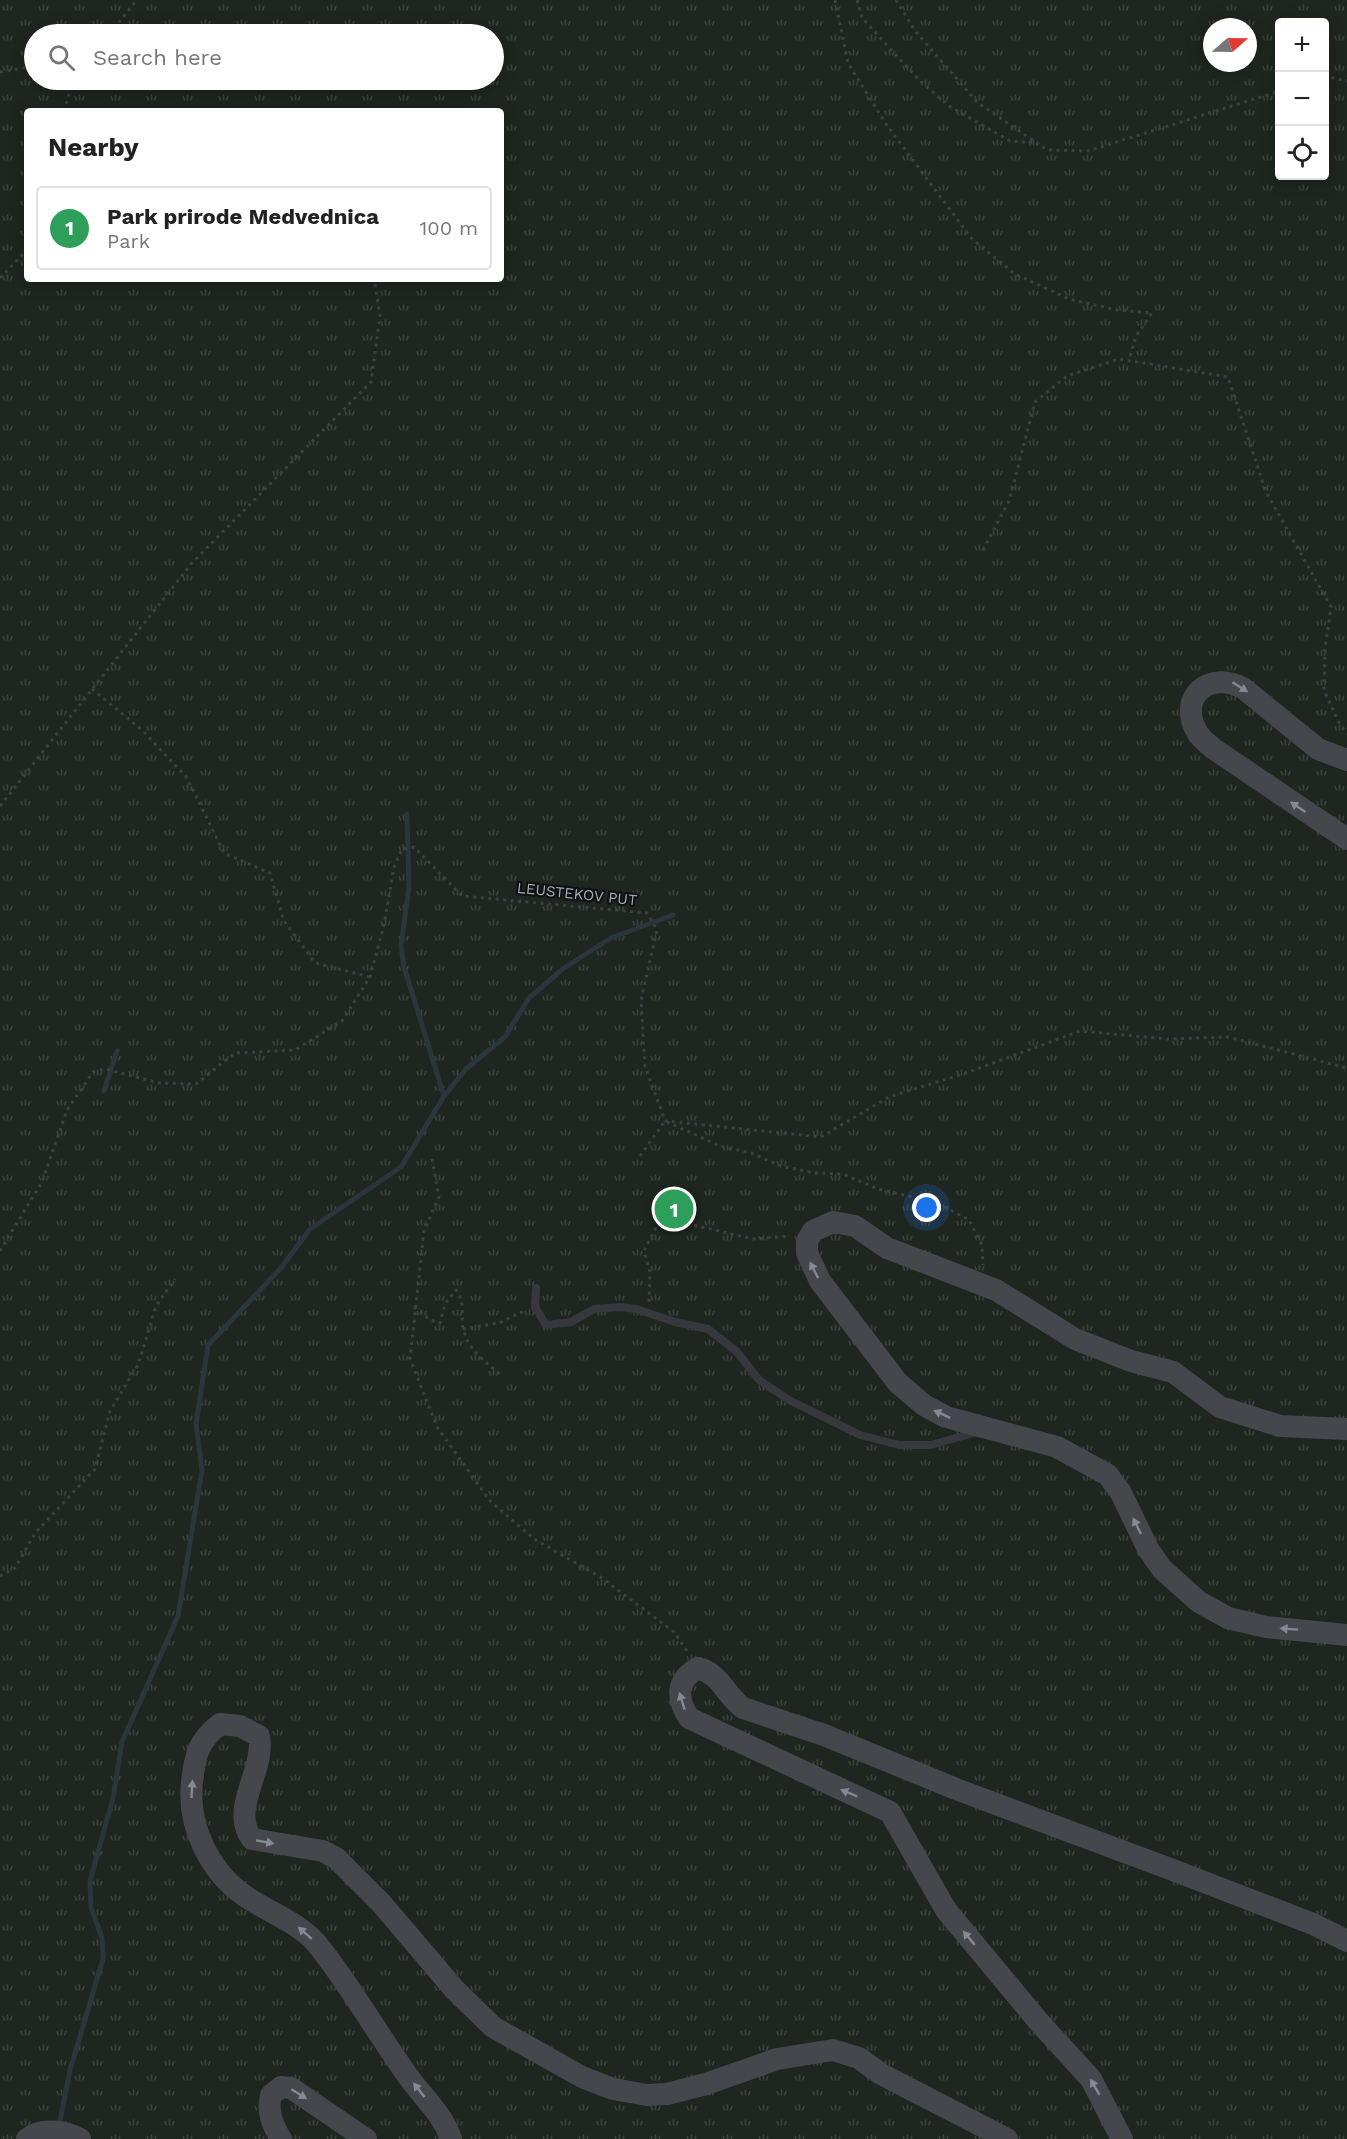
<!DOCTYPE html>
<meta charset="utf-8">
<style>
body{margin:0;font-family:"Work Sans",sans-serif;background:#f2f2f2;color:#222}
.controls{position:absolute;right:18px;top:18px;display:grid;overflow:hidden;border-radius:6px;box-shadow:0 3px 15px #0003}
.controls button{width:54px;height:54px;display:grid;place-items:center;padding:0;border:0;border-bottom:2px solid #e0e0e0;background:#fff;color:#222;font:30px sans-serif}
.compass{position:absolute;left:1203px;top:18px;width:54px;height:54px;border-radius:50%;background:#fff;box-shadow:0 3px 15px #0003;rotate:70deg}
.you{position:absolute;left:927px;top:1208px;width:21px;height:21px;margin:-15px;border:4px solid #fff;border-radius:50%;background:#1a73e8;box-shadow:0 0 0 9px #1a73e833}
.badge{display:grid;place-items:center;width:39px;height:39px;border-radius:50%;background:#ea580c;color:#fff;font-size:20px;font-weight:700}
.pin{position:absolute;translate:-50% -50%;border:3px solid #fff;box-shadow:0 2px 6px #0006}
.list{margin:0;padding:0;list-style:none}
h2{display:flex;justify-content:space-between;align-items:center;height:78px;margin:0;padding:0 24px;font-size:26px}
h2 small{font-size:20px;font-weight:400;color:#767676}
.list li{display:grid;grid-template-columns:39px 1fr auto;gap:18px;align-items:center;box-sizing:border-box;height:84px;margin:0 12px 12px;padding:0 12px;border:2px solid #e0e0e0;border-radius:6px}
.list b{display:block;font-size:22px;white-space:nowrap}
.list p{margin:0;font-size:20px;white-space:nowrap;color:#767676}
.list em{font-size:20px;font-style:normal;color:#767676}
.icon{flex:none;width:33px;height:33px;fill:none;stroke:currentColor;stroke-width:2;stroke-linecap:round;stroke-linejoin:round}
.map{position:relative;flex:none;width:1347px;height:2139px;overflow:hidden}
.search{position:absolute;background:#fff;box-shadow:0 3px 15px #0003;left:24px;top:24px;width:480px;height:66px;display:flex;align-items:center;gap:15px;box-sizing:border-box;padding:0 21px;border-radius:33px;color:#767676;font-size:22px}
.panel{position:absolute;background:#fff;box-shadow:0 3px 15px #0003;left:24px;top:108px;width:480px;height:174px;border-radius:6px}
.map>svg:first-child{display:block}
.park{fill:url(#park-tufts);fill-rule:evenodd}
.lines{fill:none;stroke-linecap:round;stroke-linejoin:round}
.stream{stroke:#2c353c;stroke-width:5}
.path{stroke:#3d3f44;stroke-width:3;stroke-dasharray:3 4.5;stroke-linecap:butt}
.service{stroke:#37383d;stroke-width:8}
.secondary{stroke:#45474d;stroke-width:22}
.oneway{fill:#858993}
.labels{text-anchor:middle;stroke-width:4.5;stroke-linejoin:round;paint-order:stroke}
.street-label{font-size:15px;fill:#a8adb8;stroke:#111113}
</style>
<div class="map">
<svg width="1347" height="2139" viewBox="0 0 1347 2139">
<defs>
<pattern id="park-tufts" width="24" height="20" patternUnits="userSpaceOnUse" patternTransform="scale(1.5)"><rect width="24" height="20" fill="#1e261f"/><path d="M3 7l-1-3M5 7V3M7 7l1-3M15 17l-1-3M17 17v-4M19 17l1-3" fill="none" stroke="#3c433d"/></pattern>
</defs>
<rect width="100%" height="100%" fill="#161618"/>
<path class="park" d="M 0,0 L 1347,0 L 1347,2139 L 0,2139 ZM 1280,22 L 1324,22 L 1324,176 L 1280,176 ZM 1212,27 L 1248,27 L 1248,63 L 1212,63 ZM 34,34 L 494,34 L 494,80 L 34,80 ZM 27,111 L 501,111 L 501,279 L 27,279 Z"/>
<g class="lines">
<g class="stream">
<path d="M 407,814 L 409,887 L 401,946 L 404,967 L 444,1096"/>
<path d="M 104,1091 L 117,1051"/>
<path d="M 59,2126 L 70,2070 L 103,1959 L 102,1938 L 91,1907 L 90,1881 L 113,1798 L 122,1742 L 178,1616 L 202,1470 L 196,1424 L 208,1345 L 281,1268 L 310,1229 L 401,1167 L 444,1096 L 466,1069 L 505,1037 L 529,998 L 564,968 L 611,938 L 673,915"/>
</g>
<g class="path">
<path d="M 835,0 L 848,63 L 886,124 L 972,239 L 1015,274 L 1069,299 L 1117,310 L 1152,313 L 1136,336 L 1129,360"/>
<path d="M 857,0 L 862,18 L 919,80 L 949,106 L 1010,141 L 1035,143"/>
<path d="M 896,0 L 916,32 L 977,102 L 1047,150 L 1088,151 L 1280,91"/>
<path d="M 109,34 L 137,0"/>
<path d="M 0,72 L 34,66"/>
<path d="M 1324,76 L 1347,81"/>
<path d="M 64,111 L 73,80"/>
<path d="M 0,278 L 27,250"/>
<path d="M 983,550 L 1009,501 L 1035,402 L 1067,376 L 1119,359 L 1228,377 L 1266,492 L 1331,607 L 1325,649 L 1324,690 L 1338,721 L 1347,734"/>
<path d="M 92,689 L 142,730 L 187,778 L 224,853 L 270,873 L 284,921 L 315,963 L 370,977"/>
<path d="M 0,806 L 191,564 L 371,382 L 380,316 L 374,279"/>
<path d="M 640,1156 L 665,1121 L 720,1146 L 751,1153 L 781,1166 L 815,1173 L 843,1174 L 878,1189 L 938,1203 L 969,1220 L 982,1245 L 983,1265"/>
<path d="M 432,1159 L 439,1197 L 424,1231 L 410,1359 L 437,1427 L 490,1501 L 534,1539 L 602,1578 L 674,1632 L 687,1651"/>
<path d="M 0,1251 L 42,1182 L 67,1110 L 93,1072 L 105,1069 L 159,1083 L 196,1084 L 235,1053 L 295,1050 L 342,1021 L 370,977 L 384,925 L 394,867 L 402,849 L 414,847 L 462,896 L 647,913 L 657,930 L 641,1000 L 645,1066 L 665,1121 L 821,1137 L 889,1097 L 966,1073 L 1080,1031 L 1167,1039 L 1228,1037 L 1347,1068"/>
<path d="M 649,1302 L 650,1272 L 644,1251 L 659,1222 L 680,1222 L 753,1239 L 790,1236"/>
<path d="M 414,1307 L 430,1320 L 440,1323 L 445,1304 L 456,1290 C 467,1303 459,1316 464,1331 C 469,1351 486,1362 501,1375"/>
<path d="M 463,1329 L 499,1323 L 524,1311"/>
<path d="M 0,1576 L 15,1568 L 36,1532 L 95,1469 L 110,1411 L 138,1365 L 156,1306 L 175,1279"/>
</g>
<path class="service" d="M 536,1288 L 535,1307 L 546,1325 L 571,1322 L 594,1309 L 621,1307 L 636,1309 L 675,1322 L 708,1329 L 737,1352 L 759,1380 L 789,1400 L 860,1435 L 899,1445 L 931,1445 L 977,1432"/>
<g class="secondary">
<path d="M 1347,760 L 1318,749 L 1243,688 C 1209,670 1177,697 1197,732 C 1200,738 1208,744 1214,749 L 1347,839"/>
<path d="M 1347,1429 L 1280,1426 L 1220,1407 L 1173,1372 L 1131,1361 L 1075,1339 L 996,1290 L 887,1248 L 855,1226 L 833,1222 L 813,1231 L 807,1241 L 807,1253 L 820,1281 L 898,1383 L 924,1405 L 946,1417 L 1057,1447 L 1108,1475 L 1121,1493 L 1148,1549 L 1162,1569 L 1199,1602 L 1228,1618 L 1266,1627 L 1347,1635"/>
<path d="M 27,2139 C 42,2127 65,2131 80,2139"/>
<path d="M 281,2139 C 272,2124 267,2112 271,2095 L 281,2087 L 291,2088 L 366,2139"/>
<path d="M 451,2139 C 444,2116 424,2098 410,2079 C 378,2035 351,1986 317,1944 C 297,1921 269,1913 245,1896 C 210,1872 187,1826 192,1782 C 195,1755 198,1741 220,1724 L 240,1726 L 259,1736 C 266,1769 229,1809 252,1839 L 323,1851 L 336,1858 L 381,1903 L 455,1990 L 493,2027 L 582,2077 L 613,2089 L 647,2095 L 667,2094 L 706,2084 L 777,2059 L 833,2050 L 859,2058 L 881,2074 L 1007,2139"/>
<path d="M 1122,2139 L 1091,2079 L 1039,2022 L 946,1910 L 890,1812 L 689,1718 C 676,1698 676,1680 698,1668 C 721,1674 725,1695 743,1708 L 824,1735 L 956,1789 L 1173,1870 L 1313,1924 L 1347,1941"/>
</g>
</g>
<defs><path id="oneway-solid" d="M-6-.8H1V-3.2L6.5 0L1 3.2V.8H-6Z" transform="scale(1.5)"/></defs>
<g class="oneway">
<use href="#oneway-solid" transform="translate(1240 687) rotate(32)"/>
<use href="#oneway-solid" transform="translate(1298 807) rotate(-146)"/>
<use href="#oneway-solid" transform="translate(814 1270) rotate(-117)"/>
<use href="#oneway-solid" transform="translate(942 1414) rotate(-155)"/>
<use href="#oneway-solid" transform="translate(1137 1526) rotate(-116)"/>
<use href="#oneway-solid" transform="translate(1289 1629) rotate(-176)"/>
<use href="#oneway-solid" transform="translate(682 1701) rotate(-107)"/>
<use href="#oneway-solid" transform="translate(192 1789) rotate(-87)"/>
<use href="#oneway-solid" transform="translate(849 1793) rotate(-157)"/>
<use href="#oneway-solid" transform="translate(265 1842) rotate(10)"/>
<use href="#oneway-solid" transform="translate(305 1933) rotate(-139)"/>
<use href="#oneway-solid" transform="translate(969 1938) rotate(-130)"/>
<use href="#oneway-solid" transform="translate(1095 2087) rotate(-120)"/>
<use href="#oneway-solid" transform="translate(419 2090) rotate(-128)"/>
<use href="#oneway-solid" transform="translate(299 2094) rotate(32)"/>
</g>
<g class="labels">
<g class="street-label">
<text transform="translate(577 894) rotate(6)" y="5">LEUSTEKOV PUT</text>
</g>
</g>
</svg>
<div class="controls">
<button>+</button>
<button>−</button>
<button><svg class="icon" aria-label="locate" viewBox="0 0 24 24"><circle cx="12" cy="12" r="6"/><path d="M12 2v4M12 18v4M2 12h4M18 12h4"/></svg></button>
</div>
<svg class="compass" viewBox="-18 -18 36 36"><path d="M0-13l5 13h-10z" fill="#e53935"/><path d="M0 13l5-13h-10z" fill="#767676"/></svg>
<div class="you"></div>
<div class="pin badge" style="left:674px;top:1209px;background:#2e9e5b">1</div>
<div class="search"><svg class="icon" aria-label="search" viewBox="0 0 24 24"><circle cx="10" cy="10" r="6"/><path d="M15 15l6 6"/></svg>Search here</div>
<section class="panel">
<h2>Nearby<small></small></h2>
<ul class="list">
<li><span class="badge" style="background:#2e9e5b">1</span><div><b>Park prirode Medvednica</b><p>Park</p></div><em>100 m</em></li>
</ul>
</section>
</div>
